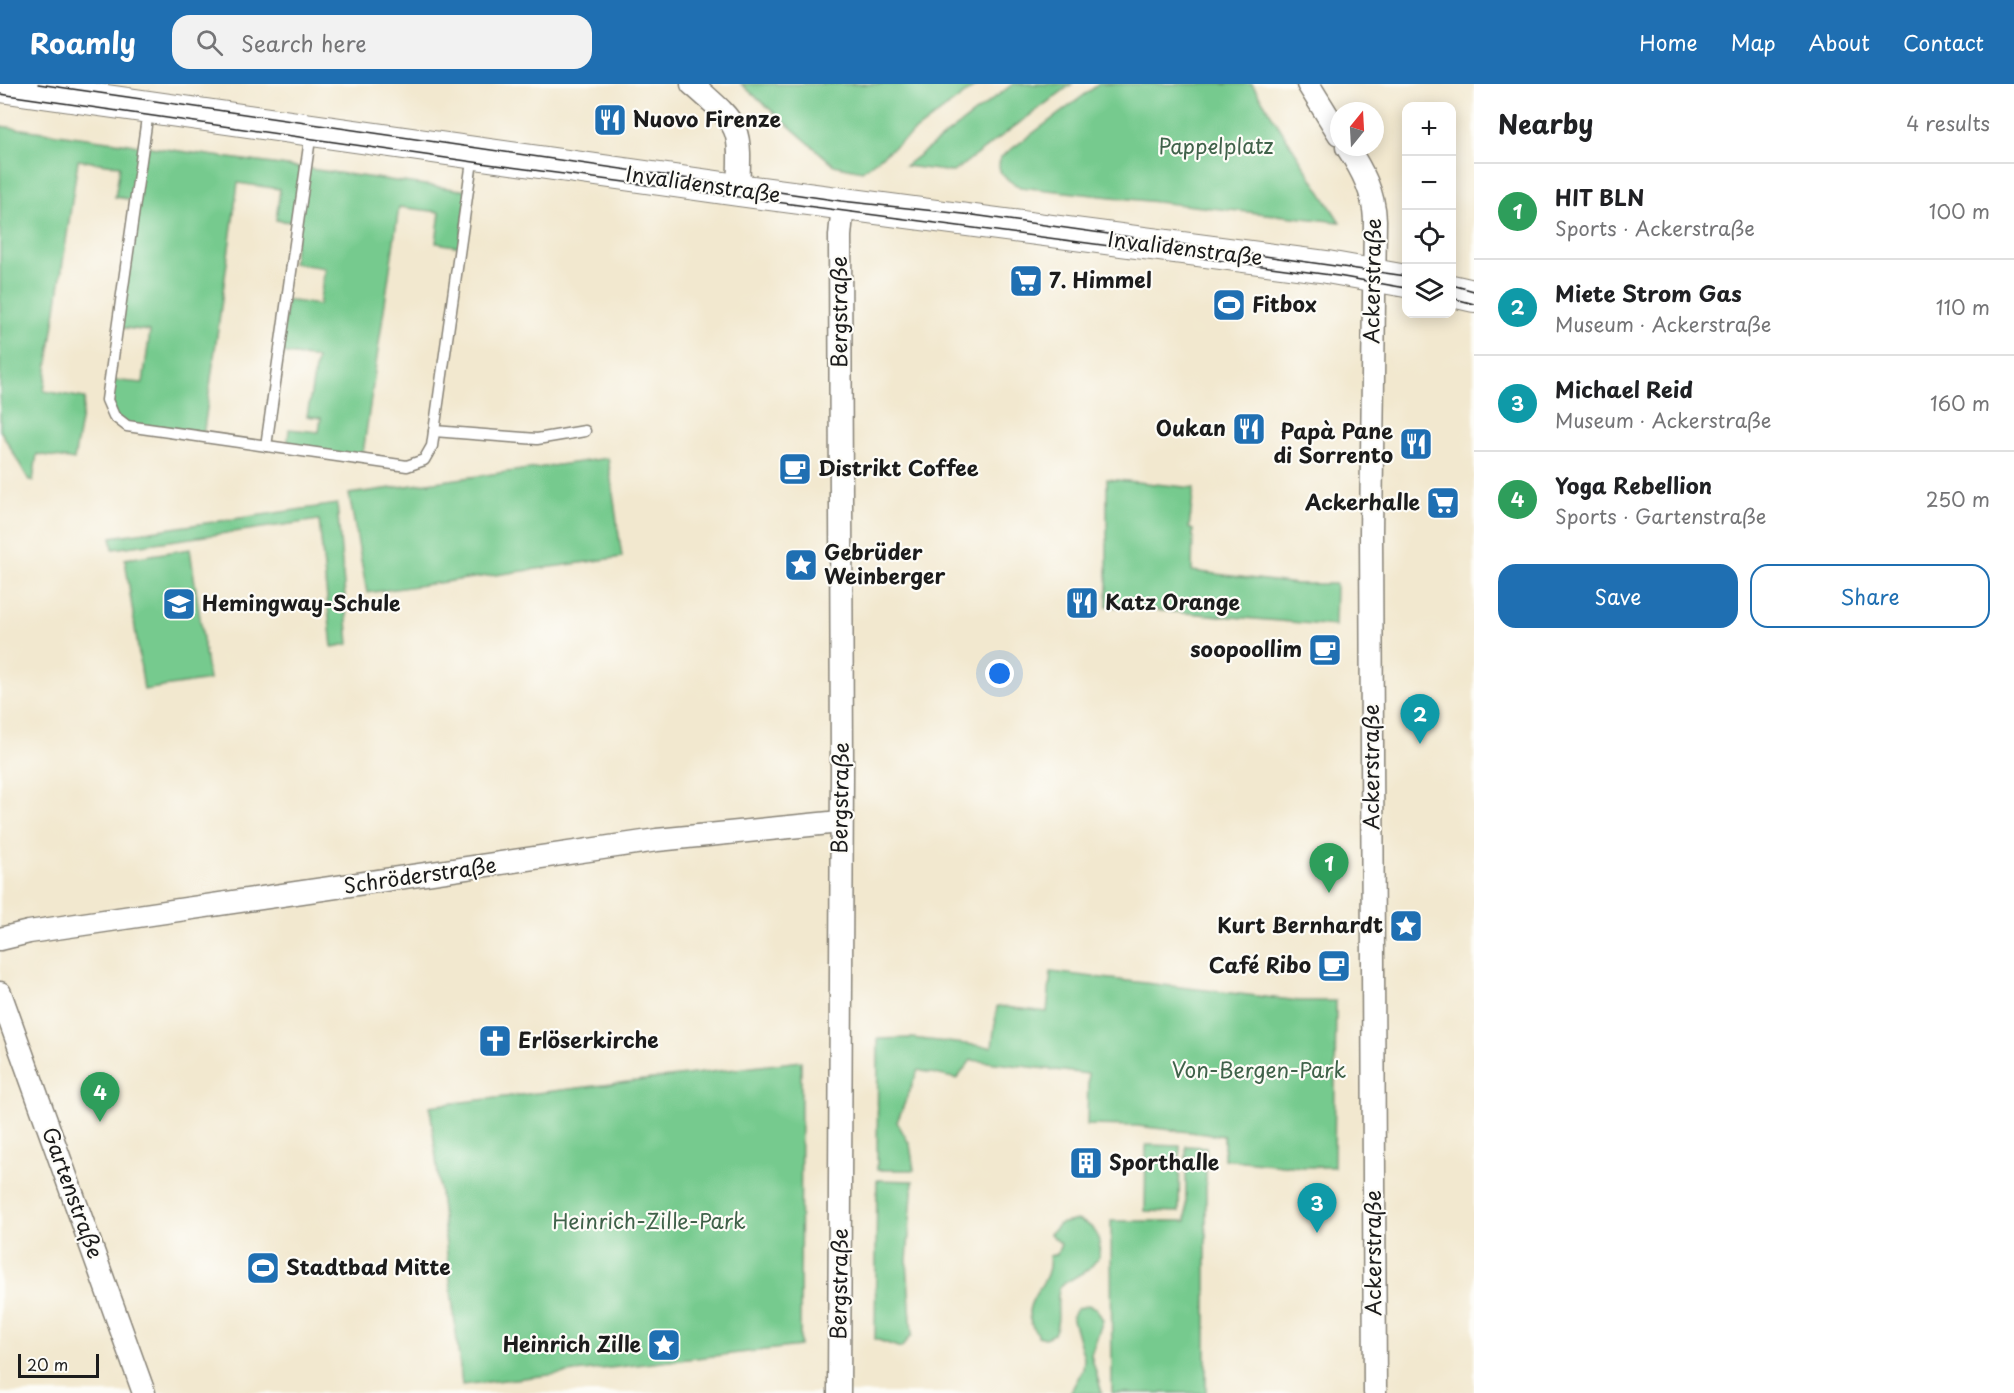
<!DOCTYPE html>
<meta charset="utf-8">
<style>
body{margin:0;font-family:"Playpen Sans",sans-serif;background:#f2f2f2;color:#202124}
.controls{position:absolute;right:18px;top:18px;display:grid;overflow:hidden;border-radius:12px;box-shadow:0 3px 15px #0003}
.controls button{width:54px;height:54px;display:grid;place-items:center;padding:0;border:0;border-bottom:2px solid #e0e0e0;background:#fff;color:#202124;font:30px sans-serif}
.compass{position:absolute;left:1330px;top:18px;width:54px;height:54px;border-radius:50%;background:#fff;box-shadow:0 3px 15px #0003;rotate:18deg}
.scale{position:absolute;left:18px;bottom:15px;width:81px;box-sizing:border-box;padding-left:6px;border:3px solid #1c1c1c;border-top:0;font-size:16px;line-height:21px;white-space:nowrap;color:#1c1c1c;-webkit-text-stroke:4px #fdfcf7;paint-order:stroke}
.you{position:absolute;left:1000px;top:590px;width:21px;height:21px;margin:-15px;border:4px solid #fff;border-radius:50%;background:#1a73e8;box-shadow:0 0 0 9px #1a73e833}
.badge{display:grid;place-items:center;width:39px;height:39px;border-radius:50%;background:#1f6fb2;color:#fff;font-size:20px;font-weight:700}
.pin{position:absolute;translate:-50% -50px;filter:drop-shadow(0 2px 3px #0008)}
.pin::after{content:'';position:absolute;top:32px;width:21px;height:18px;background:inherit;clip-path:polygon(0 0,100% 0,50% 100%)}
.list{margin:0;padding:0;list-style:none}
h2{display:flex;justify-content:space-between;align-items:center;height:78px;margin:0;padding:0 24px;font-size:26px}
h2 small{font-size:20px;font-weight:400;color:#757577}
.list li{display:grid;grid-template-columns:39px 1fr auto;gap:18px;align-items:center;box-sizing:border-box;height:96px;padding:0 24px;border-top:2px solid #e0e0e0}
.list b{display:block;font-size:22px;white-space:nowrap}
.list p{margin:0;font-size:20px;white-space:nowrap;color:#757577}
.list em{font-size:20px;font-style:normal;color:#757577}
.actions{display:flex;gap:12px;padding:18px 24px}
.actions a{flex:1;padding:14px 0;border:2px solid #1f6fb2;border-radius:18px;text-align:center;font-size:21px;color:#1f6fb2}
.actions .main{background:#1f6fb2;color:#fff}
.icon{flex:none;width:33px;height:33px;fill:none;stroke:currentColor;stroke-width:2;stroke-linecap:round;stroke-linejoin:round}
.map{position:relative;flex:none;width:1474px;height:1309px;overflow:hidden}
header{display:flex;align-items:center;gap:36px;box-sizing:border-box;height:84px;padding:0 30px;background:#1f6fb2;color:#fff}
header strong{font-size:28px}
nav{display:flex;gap:33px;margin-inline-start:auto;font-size:21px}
.search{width:420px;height:54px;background:#f2f2f2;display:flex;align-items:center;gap:15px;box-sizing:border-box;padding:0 21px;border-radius:18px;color:#757577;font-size:22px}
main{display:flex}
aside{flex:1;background:#fff}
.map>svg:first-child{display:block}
.green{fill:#76ca8e;stroke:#497355;stroke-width:1.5}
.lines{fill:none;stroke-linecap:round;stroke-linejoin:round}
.lane-casing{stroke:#878276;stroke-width:13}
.street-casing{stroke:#878276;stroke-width:25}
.secondary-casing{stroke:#878276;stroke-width:34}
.lane{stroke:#fff;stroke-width:10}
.street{stroke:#fff;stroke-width:22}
.secondary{stroke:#fff;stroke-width:32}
.tram{stroke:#1c1c1c;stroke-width:1.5}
.labels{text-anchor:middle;stroke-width:4.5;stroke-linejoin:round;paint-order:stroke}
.poi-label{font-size:21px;font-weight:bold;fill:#1c1c1c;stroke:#fdfcf7;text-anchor:start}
.park-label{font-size:21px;fill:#40624a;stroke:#fdfcf7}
.street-label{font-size:21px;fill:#1c1c1c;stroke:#fdfcf7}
</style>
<header>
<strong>Roamly</strong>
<div class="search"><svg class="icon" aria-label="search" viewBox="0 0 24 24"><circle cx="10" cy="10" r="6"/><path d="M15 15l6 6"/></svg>Search here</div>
<nav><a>Home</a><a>Map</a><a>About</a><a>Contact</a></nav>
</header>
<main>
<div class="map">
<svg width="1474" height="1309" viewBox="0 0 1474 1309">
<rect width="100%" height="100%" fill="#fdfcf7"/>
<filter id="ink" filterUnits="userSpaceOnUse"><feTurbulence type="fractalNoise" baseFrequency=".0167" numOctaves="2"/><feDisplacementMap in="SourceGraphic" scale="12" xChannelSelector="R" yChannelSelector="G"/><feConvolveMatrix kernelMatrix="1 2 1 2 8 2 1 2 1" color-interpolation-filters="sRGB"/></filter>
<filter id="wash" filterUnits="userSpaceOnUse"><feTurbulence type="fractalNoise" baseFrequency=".008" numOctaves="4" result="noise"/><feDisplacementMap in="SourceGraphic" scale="24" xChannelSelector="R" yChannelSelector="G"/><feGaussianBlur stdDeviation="1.35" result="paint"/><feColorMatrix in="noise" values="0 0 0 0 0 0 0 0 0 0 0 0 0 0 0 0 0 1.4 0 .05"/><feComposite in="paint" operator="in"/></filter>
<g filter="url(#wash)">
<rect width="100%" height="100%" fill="#f2e8cf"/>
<g class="green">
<path d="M 741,0 L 978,0 L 862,87 L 834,81 Z"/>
<path d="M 1013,0 L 1072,0 L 953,88 L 905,82 Z"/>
<path d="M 1099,0 L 1252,0 L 1340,138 L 1020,103 C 1007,96 994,89 1001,73 Z"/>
<path d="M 0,42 L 468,107 L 460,163 L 436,159 L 440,128 L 399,123 L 362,376 L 287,365 L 289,345 L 319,348 L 321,334 L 307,332 L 317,274 L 280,269 L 287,216 L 319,221 L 325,184 L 293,179 L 298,139 L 276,136 L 280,105 L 238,99 L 203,353 L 127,342 L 114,332 L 109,296 L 143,299 L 150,247 L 117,243 L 135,116 L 115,113 L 120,82 L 78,76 L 44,307 L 85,314 L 74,376 L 37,370 L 33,397 L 29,396 L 0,346 Z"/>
<path d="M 608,374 L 622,473 L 367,509 L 349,410 Z"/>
<path d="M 1107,395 L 1194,404 L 1189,444 L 1193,446 L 1192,487 L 1297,500 L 1336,500 L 1335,542 L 1107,522 Z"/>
<path d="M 337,420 L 349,560 L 332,563 L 319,436 L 113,465 L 111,453 Z"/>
<path d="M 190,465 L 209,596 L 144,606 L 125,475 Z"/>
<path d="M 1051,888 L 1300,917 L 1336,917 L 1334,1083 L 1301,1083 L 1224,1075 L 1224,1052 L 1137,1042 L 1087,1041 L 1088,990 L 971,976 L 957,995 L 918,986 L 897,1038 L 910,1061 L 914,1086 L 877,1086 L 878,955 L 911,954 L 992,963 L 997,922 L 1047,928 Z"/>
<path d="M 801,977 L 800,1262 L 462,1301 L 430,1022 Z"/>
<path d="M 1146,1061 L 1180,1062 L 1179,1128 L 1145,1127 Z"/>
<path d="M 1186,1062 L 1206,1063 L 1206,1309 L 1112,1309 L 1111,1137 L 1186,1137 Z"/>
<path d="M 877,1096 L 913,1097 L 907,1177 L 912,1251 L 901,1264 L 875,1255 Z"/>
<path d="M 1077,1136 C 1097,1142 1101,1153 1099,1173 L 1089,1185 L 1060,1202 C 1054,1219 1062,1234 1054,1250 L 1045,1254 L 1038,1252 C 1011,1215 1054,1206 1049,1172 L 1057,1170 L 1061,1160 L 1050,1150 L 1059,1140 Z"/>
<path d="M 1088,1221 L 1096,1224 L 1103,1236 L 1091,1271 L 1102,1309 L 1070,1309 L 1083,1285 L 1084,1274 L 1072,1232 L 1076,1225 Z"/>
</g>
</g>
<g filter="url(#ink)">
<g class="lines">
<defs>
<g id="lane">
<path d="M 148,27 L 107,316 L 114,332 L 127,342 L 407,382 L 424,376 L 432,362 L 473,70"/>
<path d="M 434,347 L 537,355 L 585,347"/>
<path d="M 266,362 L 311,48"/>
</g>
<g id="street">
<path d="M 692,0 C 741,43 741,41 738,106"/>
<path d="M 1308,0 L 1339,50"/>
<path d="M 1347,63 C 1362,86 1374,108 1375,136 L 1371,449 L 1375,1309"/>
<path d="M 0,855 L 29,848 L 657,756 L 840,738"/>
<path d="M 0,909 L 144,1309"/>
<path d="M 839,1309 L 842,685 L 840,152 L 843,120"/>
</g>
<g id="secondary">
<path d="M 0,2 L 738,106 L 1327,183 L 1406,197"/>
<path d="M 1452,207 L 1474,212"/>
</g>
</defs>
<use href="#lane" class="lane-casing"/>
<use href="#street" class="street-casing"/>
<use href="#secondary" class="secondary-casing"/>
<use href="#lane" class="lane"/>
<use href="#street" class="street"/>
<use href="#secondary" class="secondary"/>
<g class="tram">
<path d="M 38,0 L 841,117 L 973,131 L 1406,192"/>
<path d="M 0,10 L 488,80 L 1338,192 L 1406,204"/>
<path d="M 1452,201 L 1474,207"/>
<path d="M 1452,214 L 1474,220"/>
</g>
</g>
</g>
<defs>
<symbol id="restaurant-square" viewBox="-11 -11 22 22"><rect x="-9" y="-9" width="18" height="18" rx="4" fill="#1f6fb2" stroke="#fdfcf7"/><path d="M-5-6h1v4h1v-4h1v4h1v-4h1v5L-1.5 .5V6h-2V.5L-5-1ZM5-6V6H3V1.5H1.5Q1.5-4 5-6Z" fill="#fff"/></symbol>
<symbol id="supermarket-square" viewBox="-11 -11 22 22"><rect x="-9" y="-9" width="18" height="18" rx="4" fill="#1f6fb2" stroke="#fdfcf7"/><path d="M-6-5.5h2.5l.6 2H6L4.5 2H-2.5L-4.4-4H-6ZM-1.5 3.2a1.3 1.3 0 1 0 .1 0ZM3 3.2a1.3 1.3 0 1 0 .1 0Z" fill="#fff"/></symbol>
<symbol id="stadium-square" viewBox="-11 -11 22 22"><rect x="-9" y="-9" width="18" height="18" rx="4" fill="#1f6fb2" stroke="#fdfcf7"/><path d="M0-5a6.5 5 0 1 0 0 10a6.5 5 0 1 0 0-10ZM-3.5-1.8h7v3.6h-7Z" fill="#fff"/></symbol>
<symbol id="cafe-square" viewBox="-11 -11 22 22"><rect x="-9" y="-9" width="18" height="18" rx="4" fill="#1f6fb2" stroke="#fdfcf7"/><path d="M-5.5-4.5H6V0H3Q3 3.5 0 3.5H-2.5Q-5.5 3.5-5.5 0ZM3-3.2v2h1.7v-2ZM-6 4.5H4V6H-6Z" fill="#fff"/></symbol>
<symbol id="sight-square" viewBox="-11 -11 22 22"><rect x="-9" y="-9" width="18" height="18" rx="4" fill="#1f6fb2" stroke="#fdfcf7"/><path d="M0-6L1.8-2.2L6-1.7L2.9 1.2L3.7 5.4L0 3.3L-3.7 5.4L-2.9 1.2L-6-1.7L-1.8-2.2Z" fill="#fff"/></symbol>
<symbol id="school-square" viewBox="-11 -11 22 22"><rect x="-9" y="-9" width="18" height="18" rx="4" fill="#1f6fb2" stroke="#fdfcf7"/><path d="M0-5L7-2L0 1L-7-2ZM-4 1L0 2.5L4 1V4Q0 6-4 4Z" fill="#fff"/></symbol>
<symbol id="church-square" viewBox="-11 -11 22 22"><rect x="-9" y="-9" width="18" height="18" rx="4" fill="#1f6fb2" stroke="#fdfcf7"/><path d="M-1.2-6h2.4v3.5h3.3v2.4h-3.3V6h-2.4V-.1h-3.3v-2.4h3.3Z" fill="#fff"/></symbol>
<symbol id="building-square" viewBox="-11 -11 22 22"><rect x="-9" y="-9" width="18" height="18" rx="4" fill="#1f6fb2" stroke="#fdfcf7"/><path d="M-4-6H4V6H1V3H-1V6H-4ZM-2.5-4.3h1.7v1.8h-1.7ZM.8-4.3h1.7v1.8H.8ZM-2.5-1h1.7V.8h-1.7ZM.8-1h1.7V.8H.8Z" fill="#fff"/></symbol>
</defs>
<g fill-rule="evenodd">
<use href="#restaurant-square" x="591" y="17" width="38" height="38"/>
<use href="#supermarket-square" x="1007" y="178" width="38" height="38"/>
<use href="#stadium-square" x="1210" y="202" width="38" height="38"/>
<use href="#restaurant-square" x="1230" y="326" width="38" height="38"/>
<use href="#restaurant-square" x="1397" y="341" width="38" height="38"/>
<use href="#cafe-square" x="776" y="366" width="38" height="38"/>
<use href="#supermarket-square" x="1424" y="400" width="38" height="38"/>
<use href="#sight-square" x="782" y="462" width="38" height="38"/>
<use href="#restaurant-square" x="1063" y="500" width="38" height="38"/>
<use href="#school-square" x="160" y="501" width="38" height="38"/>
<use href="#cafe-square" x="1306" y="547" width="38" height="38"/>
<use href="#sight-square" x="1387" y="823" width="38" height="38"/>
<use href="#cafe-square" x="1315" y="863" width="38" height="38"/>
<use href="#church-square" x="476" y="938" width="38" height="38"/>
<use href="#building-square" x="1067" y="1060" width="38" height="38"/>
<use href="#stadium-square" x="244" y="1165" width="38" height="38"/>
<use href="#sight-square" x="645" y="1242" width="38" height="38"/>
</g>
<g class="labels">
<g class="poi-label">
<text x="633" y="43">Nuovo Firenze</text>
<text x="1049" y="204">7. Himmel</text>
<text x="1252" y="228">Fitbox</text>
<text x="1226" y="352" text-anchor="end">Oukan</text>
<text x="1393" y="355" text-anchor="end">Papà Pane<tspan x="1393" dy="24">di Sorrento</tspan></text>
<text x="818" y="392">Distrikt Coffee</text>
<text x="1420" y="426" text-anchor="end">Ackerhalle</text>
<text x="824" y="476">Gebrüder<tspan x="824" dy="24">Weinberger</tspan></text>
<text x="1105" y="526">Katz Orange</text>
<text x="202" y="527">Hemingway-Schule</text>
<text x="1302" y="573" text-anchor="end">soopoollim</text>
<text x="1383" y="849" text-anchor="end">Kurt Bernhardt</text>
<text x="1311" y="889" text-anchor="end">Café Ribo</text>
<text x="518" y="964">Erlöserkirche</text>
<text x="1109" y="1086">Sporthalle</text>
<text x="286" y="1191">Stadtbad Mitte</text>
<text x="641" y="1268" text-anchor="end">Heinrich Zille</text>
</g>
<g class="park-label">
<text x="1216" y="70">Pappelplatz</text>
<text x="1259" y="994">Von-Bergen-Park</text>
<text x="649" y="1145">Heinrich-Zille-Park</text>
</g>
<g class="street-label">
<text transform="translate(703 101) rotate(8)" y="7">Invalidenstraße</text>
<text transform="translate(1185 165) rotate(7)" y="7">Invalidenstraße</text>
<text transform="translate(1373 197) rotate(-89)" y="7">Ackerstraße</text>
<text transform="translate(840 228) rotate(-90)" y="7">Bergstraße</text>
<text transform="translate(1372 683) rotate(-90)" y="7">Ackerstraße</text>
<text transform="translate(841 714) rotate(-89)" y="7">Bergstraße</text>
<text transform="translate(420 792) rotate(-8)" y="7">Schröderstraße</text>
<text transform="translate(72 1109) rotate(70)" y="7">Gartenstraße</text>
<text transform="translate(1374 1169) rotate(-90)" y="7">Ackerstraße</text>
<text transform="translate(840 1200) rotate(-89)" y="7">Bergstraße</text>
</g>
</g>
</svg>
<div class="controls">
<button>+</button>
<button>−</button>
<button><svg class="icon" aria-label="locate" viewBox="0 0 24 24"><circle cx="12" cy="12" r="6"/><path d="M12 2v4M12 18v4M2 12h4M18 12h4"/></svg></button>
<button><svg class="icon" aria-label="layers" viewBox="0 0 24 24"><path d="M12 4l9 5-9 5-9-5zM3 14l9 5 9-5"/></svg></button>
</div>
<svg class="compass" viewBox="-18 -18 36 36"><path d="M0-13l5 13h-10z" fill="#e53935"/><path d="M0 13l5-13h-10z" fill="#757577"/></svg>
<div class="scale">20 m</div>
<div class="you"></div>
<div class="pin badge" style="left:1329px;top:809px;background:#2e9e5b">1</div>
<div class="pin badge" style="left:1420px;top:660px;background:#0f9aa8">2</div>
<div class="pin badge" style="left:1317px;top:1149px;background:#0f9aa8">3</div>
<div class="pin badge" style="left:100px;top:1038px;background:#2e9e5b">4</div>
</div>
<aside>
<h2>Nearby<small>4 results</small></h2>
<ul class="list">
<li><span class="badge" style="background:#2e9e5b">1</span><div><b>HIT BLN</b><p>Sports · Ackerstraße</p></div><em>100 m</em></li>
<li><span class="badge" style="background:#0f9aa8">2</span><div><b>Miete Strom Gas</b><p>Museum · Ackerstraße</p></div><em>110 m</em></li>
<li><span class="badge" style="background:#0f9aa8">3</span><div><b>Michael Reid</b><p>Museum · Ackerstraße</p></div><em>160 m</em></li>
<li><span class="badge" style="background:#2e9e5b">4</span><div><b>Yoga Rebellion</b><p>Sports · Gartenstraße</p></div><em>250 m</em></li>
</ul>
<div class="actions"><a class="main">Save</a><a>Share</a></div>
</aside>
</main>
